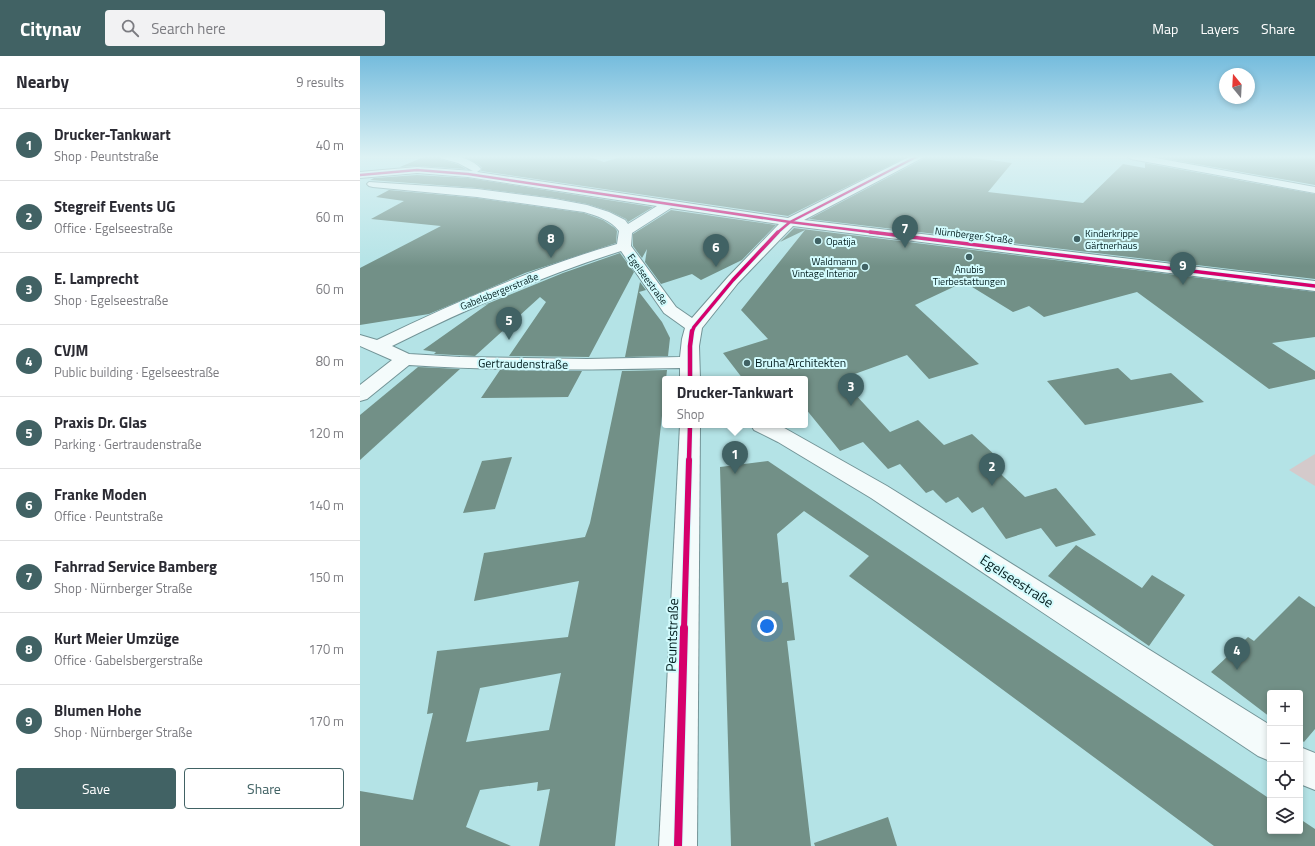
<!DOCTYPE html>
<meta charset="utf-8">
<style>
body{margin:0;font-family:"Titillium Web",sans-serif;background:#f2f2f3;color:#2b2b33}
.controls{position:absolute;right:12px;bottom:12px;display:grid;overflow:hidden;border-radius:4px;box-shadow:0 2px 6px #0003}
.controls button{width:36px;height:36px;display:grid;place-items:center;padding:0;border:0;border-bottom:1px solid #e1e1e2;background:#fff;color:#2b2b33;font:20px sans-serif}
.compass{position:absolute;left:859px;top:12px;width:36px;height:36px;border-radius:50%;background:#fff;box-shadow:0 2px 6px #0003;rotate:342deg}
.you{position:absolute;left:407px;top:570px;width:14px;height:14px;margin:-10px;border:3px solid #fff;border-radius:50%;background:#1a73e8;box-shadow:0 0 0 6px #1a73e833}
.badge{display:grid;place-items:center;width:26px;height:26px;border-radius:50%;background:#416264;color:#fff;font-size:13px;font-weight:700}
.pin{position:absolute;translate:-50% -33px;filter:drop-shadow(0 1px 2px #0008)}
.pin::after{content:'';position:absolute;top:21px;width:14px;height:12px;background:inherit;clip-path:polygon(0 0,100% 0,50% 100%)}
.popup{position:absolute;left:302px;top:320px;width:146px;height:52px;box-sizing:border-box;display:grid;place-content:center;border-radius:4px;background:#fff;filter:drop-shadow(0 1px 3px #0005);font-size:13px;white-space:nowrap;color:#7c7c81}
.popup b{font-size:15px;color:#2b2b33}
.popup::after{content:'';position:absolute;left:50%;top:100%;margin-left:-8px;border:8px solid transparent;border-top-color:#fff}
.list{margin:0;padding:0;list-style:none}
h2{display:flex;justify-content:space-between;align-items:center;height:52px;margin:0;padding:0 16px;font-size:17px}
h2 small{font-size:13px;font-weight:400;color:#7c7c81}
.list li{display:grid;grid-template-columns:26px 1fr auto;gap:12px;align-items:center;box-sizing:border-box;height:72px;padding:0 16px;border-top:1px solid #e1e1e2}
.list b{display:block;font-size:15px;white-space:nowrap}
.list p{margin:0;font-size:13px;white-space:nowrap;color:#7c7c81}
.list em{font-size:13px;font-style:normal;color:#7c7c81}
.actions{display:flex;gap:8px;padding:12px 16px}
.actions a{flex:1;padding:9px 0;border:1px solid #416264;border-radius:4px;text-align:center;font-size:14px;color:#416264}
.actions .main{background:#416264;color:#fff}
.icon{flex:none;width:22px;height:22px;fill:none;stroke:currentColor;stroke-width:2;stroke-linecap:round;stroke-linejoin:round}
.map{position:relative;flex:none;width:955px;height:790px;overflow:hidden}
header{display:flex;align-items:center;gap:24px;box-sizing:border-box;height:56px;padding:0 20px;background:#416264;color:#fff}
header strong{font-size:19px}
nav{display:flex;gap:22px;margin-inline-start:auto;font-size:14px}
.search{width:280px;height:36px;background:#f2f2f3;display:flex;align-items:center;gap:10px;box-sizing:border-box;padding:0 14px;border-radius:4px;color:#7c7c81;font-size:15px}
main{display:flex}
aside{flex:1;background:#fff}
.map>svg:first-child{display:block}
.green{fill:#d4cacb}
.building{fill:#729087;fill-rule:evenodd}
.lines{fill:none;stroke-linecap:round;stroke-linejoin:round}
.minor-casing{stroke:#739497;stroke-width:2}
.minor{fill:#f4fbfb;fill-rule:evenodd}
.cycleway-far4-casing{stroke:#d2fbfd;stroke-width:4}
.cycleway-far3-casing{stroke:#d2fbfd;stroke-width:5}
.cycleway-far2-casing{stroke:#d2fbfd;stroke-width:6}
.cycleway-far1-casing{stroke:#d2fbfd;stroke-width:8}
.cycleway-casing{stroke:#d2fbfd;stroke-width:10}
.cycleway-far4{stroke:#d6006c;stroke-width:2.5}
.cycleway-far3{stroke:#d6006c;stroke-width:3.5}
.cycleway-far2{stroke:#d6006c;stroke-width:4.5}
.cycleway-far1{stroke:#d6006c;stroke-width:6}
.cycleway{stroke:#d6006c;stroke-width:8}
.poi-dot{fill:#416264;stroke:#d2fbfd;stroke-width:1.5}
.labels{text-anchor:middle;stroke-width:4;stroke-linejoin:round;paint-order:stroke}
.far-poi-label{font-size:10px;fill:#031d1e;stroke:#d2fbfd;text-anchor:start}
.far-street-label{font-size:10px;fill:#031d1e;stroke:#d2fbfd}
.poi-label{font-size:12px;fill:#031d1e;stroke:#d2fbfd;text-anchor:start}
.street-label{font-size:12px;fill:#031d1e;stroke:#d2fbfd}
.near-street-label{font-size:14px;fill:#031d1e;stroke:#d2fbfd}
</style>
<header>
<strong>Citynav</strong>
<div class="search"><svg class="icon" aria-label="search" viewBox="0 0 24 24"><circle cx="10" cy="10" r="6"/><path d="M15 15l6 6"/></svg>Search here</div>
<nav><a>Map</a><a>Layers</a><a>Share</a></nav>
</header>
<main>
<aside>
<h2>Nearby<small>9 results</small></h2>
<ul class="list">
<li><span class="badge">1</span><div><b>Drucker-Tankwart</b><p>Shop · Peuntstraße</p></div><em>40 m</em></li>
<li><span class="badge">2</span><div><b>Stegreif Events UG</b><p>Office · Egelseestraße</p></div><em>60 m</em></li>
<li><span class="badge">3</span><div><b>E. Lamprecht</b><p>Shop · Egelseestraße</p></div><em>60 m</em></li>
<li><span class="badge">4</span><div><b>CVJM</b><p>Public building · Egelseestraße</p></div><em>80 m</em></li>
<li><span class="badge">5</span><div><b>Praxis Dr. Glas</b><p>Parking · Gertraudenstraße</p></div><em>120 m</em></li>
<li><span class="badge">6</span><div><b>Franke Moden</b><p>Office · Peuntstraße</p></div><em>140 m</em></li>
<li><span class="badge">7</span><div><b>Fahrrad Service Bamberg</b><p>Shop · Nürnberger Straße</p></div><em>150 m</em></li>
<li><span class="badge">8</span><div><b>Kurt Meier Umzüge</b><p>Office · Gabelsbergerstraße</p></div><em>170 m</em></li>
<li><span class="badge">9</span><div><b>Blumen Hohe</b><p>Shop · Nürnberger Straße</p></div><em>170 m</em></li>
</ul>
<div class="actions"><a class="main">Save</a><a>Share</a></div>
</aside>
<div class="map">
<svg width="955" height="790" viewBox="0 0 955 790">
<rect width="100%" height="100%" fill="#b4e3e6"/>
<path class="green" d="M 955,398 L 955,430 L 929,414 Z"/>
<g class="building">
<path d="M 66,100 L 78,100 L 80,103 L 97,108 L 106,113 L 57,110 L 40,111 Z"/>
<path d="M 99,100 L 227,100 L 244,106 L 264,100 L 549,100 L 428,160 L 121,115 L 122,112 L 118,108 Z"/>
<path d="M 564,100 L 602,100 L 652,107 L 628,136 L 723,147 L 763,108 L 785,112 L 785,107 L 955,138 L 955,223 L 449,163 L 563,103 Z"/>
<path d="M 791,100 L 955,100 L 955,129 Z"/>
<path d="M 57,119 L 108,122 L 293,151 L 268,166 L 266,163 L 249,155 L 227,148 L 195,142 L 117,132 L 10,124 L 14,122 Z"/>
<path d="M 29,134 L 117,142 L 224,157 L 243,164 L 255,172 L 257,175 L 256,187 L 165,217 L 69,258 L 0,269 L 0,212 L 81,170 L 11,163 L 44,145 L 16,141 Z"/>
<path d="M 311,154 L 416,169 L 382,204 L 341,224 L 332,218 L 301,228 L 285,206 L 287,193 L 282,202 L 273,190 L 273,178 Z"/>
<path d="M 434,172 L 955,236 L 955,281 L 912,287 L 955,315 L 955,323 L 909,333 L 777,236 L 684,261 L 669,250 L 653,256 L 604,226 L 555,249 L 619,308 L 569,323 L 547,299 L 481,323 L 530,376 L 558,364 L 584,389 L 612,378 L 637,401 L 627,405 L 665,441 L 696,432 L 736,479 L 696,491 L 681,472 L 646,483 L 623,451 L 612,457 L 598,441 L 586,447 L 573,434 L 566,437 L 540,408 L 528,413 L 503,386 L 480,395 L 445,352 L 445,323 L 383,323 L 363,297 L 408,283 L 381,254 L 445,174 L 420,186 Z"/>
<path d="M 260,197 L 274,216 L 229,301 L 149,300 L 186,246 L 180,241 L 115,300 L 74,298 L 76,296 L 63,294 L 128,248 L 122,250 L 203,217 Z"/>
<path d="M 280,226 L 286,234 L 279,236 L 302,266 L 310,282 L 308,300 L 265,301 Z"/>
<path d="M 58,311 L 100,313 L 0,404 L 0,359 Z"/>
<path d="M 758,312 L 771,324 L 811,317 L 844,346 L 725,369 L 687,325 Z"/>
<path d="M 140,314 L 185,315 L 222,315 L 208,341 L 121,342 Z"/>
<path d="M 307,314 L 255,790 L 179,790 L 190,733 L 177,735 L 178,726 L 120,734 L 106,771 L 151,790 L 0,790 L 0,735 L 53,744 L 73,657 L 67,658 L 77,595 L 208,581 L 219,525 L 114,545 L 124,497 L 225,481 L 230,467 L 262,315 ZM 201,617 L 189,674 L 106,686 L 120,632 Z"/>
<path d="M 152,401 L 135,453 L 103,457 L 122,405 Z"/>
<path d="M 408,405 L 910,743 L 910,775 L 940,775 L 940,763 L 955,773 L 955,790 L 854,790 L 489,520 L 509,500 L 444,455 L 417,478 L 422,527 L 428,526 L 435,584 L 427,585 L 451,790 L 371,790 L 360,411 Z"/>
<path d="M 716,489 L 782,532 L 792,519 L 825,539 L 789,590 L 688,520 Z"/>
<path d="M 939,540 L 955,551 L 955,673 L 944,686 L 940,683 L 940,637 L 910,637 L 910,661 L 851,616 L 888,581 L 894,585 Z"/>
<path d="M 528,761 L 537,790 L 455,790 L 454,787 Z"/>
</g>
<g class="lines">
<defs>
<g id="minor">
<path d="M 79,100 C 92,98 112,102 121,113 L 117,116 L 428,162 L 551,100 L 563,100 L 562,102 L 444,164 L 955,225 L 955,235 L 433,170 L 378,227 L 342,272 L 339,290 L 340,323 L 320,323 L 320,312 C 230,314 140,315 49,309 L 7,343 L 0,345 L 0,329 L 32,304 L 0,290 L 0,279 L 17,284 C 95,246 174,212 257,188 L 259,175 C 251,164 237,160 224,156 L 117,141 L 13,131 L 9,130 L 7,128 L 9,126 L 117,133 L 195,143 L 227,149 L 249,156 L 265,164 L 268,168 L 297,150 L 108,121 L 57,117 L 0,122 L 0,116 L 57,111 L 113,115 L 98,107 L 80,102 ZM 311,152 L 419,168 L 368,221 L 332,262 L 316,251 L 271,190 L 272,177 ZM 261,195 L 304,257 L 325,272 L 322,283 L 320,301 L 227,303 L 100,301 L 49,298 L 32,290 C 106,253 182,220 261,195 Z"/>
<path d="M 766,100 L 785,100 L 955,131 L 955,137 L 771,103 Z"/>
<path d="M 320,369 L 340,369 L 337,790 L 299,790 Z"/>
<path d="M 391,369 L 419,369 L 527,430 L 910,669 L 910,705 L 898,700 L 511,442 L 418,386 L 394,374 Z"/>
<path d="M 940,691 L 955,697 L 955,734 L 940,728 Z"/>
</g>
</defs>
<use href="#minor" class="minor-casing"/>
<use href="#minor" class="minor"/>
<defs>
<g id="cycleway-far4">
<path d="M 0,119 L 57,114 L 108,118 L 430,166 L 518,177"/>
<path d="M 417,177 L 430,166 L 558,100"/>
</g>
<g id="cycleway-far3">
<path d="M 510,176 L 955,230"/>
<path d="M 332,276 L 334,271 L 373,224 L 418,176"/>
</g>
<g id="cycleway-far2">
<path d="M 330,323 L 330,290 L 332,275"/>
<path d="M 329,405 L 330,369"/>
</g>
<path id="cycleway-far1" d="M 324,573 L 329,404"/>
<path id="cycleway" d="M 318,790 L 324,572"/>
</defs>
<use href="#cycleway-far4" class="cycleway-far4-casing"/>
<use href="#cycleway-far3" class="cycleway-far3-casing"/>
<use href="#cycleway-far2" class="cycleway-far2-casing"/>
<use href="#cycleway-far1" class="cycleway-far1-casing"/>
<use href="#cycleway" class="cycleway-casing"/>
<use href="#cycleway-far4" class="cycleway-far4"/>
<use href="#cycleway-far3" class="cycleway-far3"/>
<use href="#cycleway-far2" class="cycleway-far2"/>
<use href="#cycleway-far1" class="cycleway-far1"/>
<use href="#cycleway" class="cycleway"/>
</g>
<linearGradient id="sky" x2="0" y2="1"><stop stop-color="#75bcdd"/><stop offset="0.48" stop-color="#ddf2f4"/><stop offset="1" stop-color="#ddf2f4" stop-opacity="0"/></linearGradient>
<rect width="955" height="210" fill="url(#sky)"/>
<g class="poi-dot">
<circle cx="717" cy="183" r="4"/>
<circle cx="458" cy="185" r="4"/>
<circle cx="609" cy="201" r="4"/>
<circle cx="505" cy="211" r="4"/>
<circle cx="387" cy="307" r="4"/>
</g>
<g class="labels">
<g class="far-poi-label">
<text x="725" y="181">Kinderkrippe<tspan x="725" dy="12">Gärtnerhaus</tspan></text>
<text x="466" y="189">Opatija</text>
<text x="497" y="209" text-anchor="end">Waldmann<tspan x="497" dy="12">Vintage Interior</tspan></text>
<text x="609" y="217" text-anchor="middle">Anubis<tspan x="609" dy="12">Tierbestattungen</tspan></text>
</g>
<g class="far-street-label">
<text transform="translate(614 179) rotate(7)" y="4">Nürnberger Straße</text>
<text transform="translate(288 223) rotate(54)" y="4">Egelseestraße</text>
<text transform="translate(139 235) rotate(-22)" y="4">Gabelsbergerstraße</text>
</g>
<g class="poi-label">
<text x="395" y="311">Bruha Architekten</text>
</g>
<g class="street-label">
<text transform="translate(163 308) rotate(1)" y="4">Gertraudenstraße</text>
</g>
<g class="near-street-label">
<text transform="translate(657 525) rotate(33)" y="5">Egelseestraße</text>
<text transform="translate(312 579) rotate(-88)" y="5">Peuntstraße</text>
</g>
</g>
</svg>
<div class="controls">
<button>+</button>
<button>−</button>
<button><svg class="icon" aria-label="locate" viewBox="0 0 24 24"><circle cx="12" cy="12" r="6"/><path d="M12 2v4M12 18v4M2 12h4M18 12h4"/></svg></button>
<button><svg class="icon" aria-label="layers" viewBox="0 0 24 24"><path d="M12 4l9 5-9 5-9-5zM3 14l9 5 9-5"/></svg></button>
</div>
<svg class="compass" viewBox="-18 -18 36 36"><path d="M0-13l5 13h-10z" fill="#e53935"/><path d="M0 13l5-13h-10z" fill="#7c7c81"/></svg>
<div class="you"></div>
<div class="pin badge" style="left:375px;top:418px">1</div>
<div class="popup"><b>Drucker-Tankwart</b>Shop</div>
<div class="pin badge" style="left:632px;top:430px">2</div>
<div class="pin badge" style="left:491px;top:350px">3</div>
<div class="pin badge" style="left:877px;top:614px">4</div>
<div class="pin badge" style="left:149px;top:284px">5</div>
<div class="pin badge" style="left:356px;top:211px">6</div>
<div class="pin badge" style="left:545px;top:192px">7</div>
<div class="pin badge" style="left:191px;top:202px">8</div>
<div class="pin badge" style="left:823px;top:229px">9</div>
</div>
</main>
